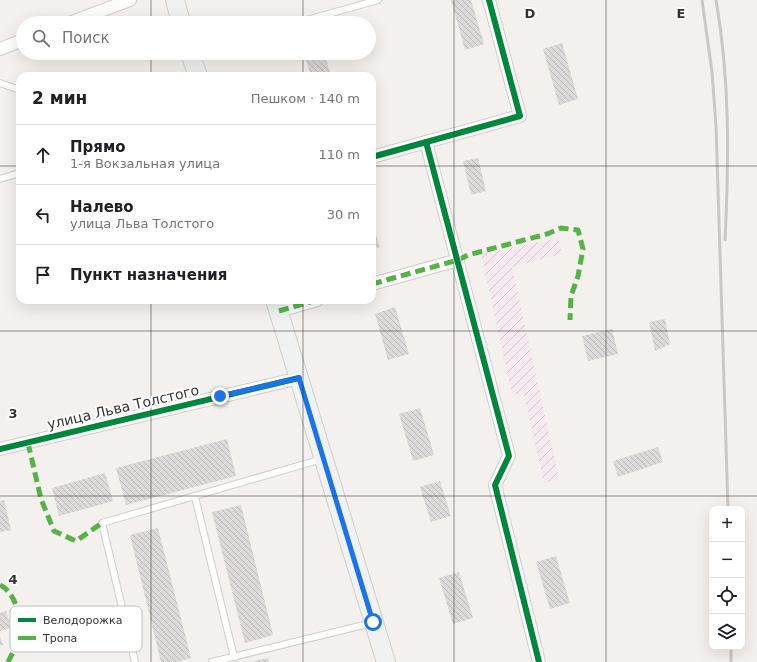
<!DOCTYPE html>
<html lang="ru">
<meta charset="utf-8">
<style>
body{margin:0;font-family:"DejaVu Sans",sans-serif;background:#f2f2f2;color:#202124}
.controls{position:absolute;right:12px;bottom:12px;display:grid;overflow:hidden;border-radius:8px;box-shadow:0 4px 16px #0002}
.controls button{width:36px;height:36px;display:grid;place-items:center;padding:0;border:0;border-bottom:1px solid #e0e0e0;background:#fff;color:#202124;font:20px sans-serif}
.stop{position:absolute;width:12px;height:12px;margin:-9px;border:3px solid #1a73e8;border-radius:50%;background:#fff}
.stop.end{background:#1a73e8;border-color:#fff;box-shadow:0 1px 4px #0008}
.list{margin:0;padding:0;list-style:none}
h2{display:flex;justify-content:space-between;align-items:center;height:52px;margin:0;padding:0 16px;font-size:17px}
h2 small{font-size:13px;font-weight:400;color:#757577}
.list li{display:grid;grid-template-columns:26px 1fr auto;gap:12px;align-items:center;box-sizing:border-box;height:60px;padding:0 16px;border-top:1px solid #e0e0e0}
.list b{display:block;font-size:15px;white-space:nowrap}
.list p{margin:0;font-size:13px;white-space:nowrap;color:#757577}
.list em{font-size:13px;font-style:normal;color:#757577}
.icon{flex:none;width:22px;height:22px;fill:none;stroke:currentColor;stroke-width:2;stroke-linecap:round;stroke-linejoin:round}
.map{position:relative;flex:none;width:757px;height:662px;overflow:hidden}
.search{position:absolute;background:#fff;box-shadow:0 4px 16px #0002;left:16px;top:16px;width:360px;height:44px;display:flex;align-items:center;gap:10px;box-sizing:border-box;padding:0 14px;border-radius:22px;color:#757577;font-size:15px}
.panel{position:absolute;background:#fff;box-shadow:0 4px 16px #0002;left:16px;top:72px;width:360px;height:232px;border-radius:12px}
.map>svg:first-child{display:block}
.industrial{fill:url(#industrial-furrows)}
.building{fill:url(#building-back-hatch)}
.lines{fill:none;stroke-linecap:round;stroke-linejoin:round}
.lane-casing{stroke:#d0cdcb;stroke-width:8}
.street-casing{stroke:#d0cdcb;stroke-width:14}
.secondary-casing{stroke:#d0cdcb;stroke-width:20}
.lane{stroke:#fdfdfc;stroke-width:6}
.street{stroke:#fdfdfc;stroke-width:12}
.secondary{stroke:#f0f2f2;stroke-width:18}
.rail{stroke:#c9c8c7;stroke-width:3}
.quiet{stroke:#56b246;stroke-width:5;stroke-dasharray:10 5;stroke-linecap:butt}
.cycleway-casing{stroke:#fff;stroke-width:8}
.cycleway{stroke:#00873e;stroke-width:6}
.route{stroke:#1a73e8;stroke-width:5}
.grid{fill:none;stroke:#353330;stroke-width:1;stroke-opacity:0.55}
.labels{text-anchor:middle;stroke-width:4;stroke-linejoin:round;paint-order:stroke}
.street-label{font-size:14px;fill:#353330;stroke:#fff}
.key{fill:#fff;stroke:#c2c2c1;stroke-width:1}
.key-label{font-size:11px;fill:#353330}
.grid-label{font-size:13px;text-anchor:middle;font-weight:bold;fill:#353330;stroke:#fff;stroke-width:4;stroke-linejoin:round;paint-order:stroke}
</style>
<div class="map">
<svg width="757" height="662" viewBox="0 0 757 662">
<defs>
<pattern id="industrial-furrows" width="10" height="10" patternUnits="userSpaceOnUse"><rect width="10" height="10" fill="#f5e8ef"/><path d="M-1 1l2-2M0 10L10 0M9 11l2-2" fill="none" stroke="#d3c7cd"/></pattern>
<pattern id="building-back-hatch" width="6" height="6" patternUnits="userSpaceOnUse"><rect width="6" height="6" fill="#dcd9d9"/><path d="M-1 5l2 2M0 0l6 6M5-1l2 2" fill="none" stroke="#bdbbbb"/></pattern>
</defs>
<rect width="100%" height="100%" fill="#f4f0ed"/>
<path class="industrial" d="M 558,238 L 562,254 L 512,267 L 559,479 L 544,483 L 524,395 L 512,394 L 481,254 Z"/>
<g class="building">
<path d="M 451,0 L 471,0 L 484,44 L 465,50 Z"/>
<path d="M 562,43 L 578,99 L 559,105 L 543,49 Z"/>
<path d="M 325,55 L 331,76 L 311,76 L 306,60 Z"/>
<path d="M 478,158 L 486,191 L 471,195 L 463,161 Z"/>
<path d="M 372,222 L 380,247 L 372,250 Z"/>
<path d="M 395,307 L 409,354 L 388,360 L 375,314 Z"/>
<path d="M 665,319 L 670,344 L 655,351 L 649,322 Z"/>
<path d="M 612,329 L 618,354 L 588,361 L 582,336 Z"/>
<path d="M 420,408 L 434,455 L 413,461 L 399,414 Z"/>
<path d="M 227,439 L 236,476 L 126,505 L 116,468 Z"/>
<path d="M 658,447 L 663,462 L 618,477 L 613,461 Z"/>
<path d="M 105,473 L 113,501 L 59,516 L 52,488 Z"/>
<path d="M 440,481 L 451,516 L 431,522 L 420,487 Z"/>
<path d="M 4,500 L 11,530 L 0,532 L 0,501 Z"/>
<path d="M 241,505 L 273,635 L 245,643 L 212,512 Z"/>
<path d="M 158,528 L 191,658 L 176,662 L 161,662 L 130,535 Z"/>
<path d="M 556,556 L 570,603 L 550,609 L 536,562 Z"/>
<path d="M 459,572 L 473,618 L 453,624 L 439,578 Z"/>
<path d="M 6,611 L 11,628 L 0,631 L 0,613 Z"/>
<path d="M 0,636 L 3,645 L 0,646 Z"/>
<path d="M 268,658 L 269,662 L 254,662 L 254,661 Z"/>
</g>
<g class="lines">
<defs>
<g id="lane">
<path d="M 296,23 L 378,0"/>
<path d="M 0,83 L 20,90"/>
<path d="M 0,179 L 20,173"/>
<path d="M 195,497 L 234,657"/>
<path d="M 135,662 L 102,523 L 322,459"/>
<path d="M 212,662 L 372,623"/>
</g>
<g id="street">
<path d="M 69,23 L 130,0"/>
<path d="M 0,49 L 23,40"/>
<path d="M 426,142 L 509,456 L 495,485 L 539,662"/>
<path d="M 372,157 L 520,116 L 489,0"/>
<path d="M 372,284 L 458,260"/>
<path d="M 279,311 L 317,300"/>
<path d="M 0,449 L 299,378"/>
</g>
<g id="secondary">
<path d="M 175,0 L 181,23"/>
<path d="M 190,53 L 198,76"/>
<path d="M 275,300 L 386,662"/>
</g>
</defs>
<use href="#lane" class="lane-casing"/>
<use href="#street" class="street-casing"/>
<use href="#secondary" class="secondary-casing"/>
<use href="#lane" class="lane"/>
<use href="#street" class="street"/>
<use href="#secondary" class="secondary"/>
<g class="rail">
<path d="M 702,0 L 712,72 L 716,126 L 728,509"/>
<path d="M 716,0 C 730,80 729,159 725,240"/>
<path d="M 731,647 L 731,662"/>
</g>
<g class="quiet">
<path d="M 372,284 L 458,260 L 468,255 L 547,234 L 561,228 L 578,230 L 583,249 L 578,276 L 571,296 L 570,320"/>
<path d="M 279,311 L 317,300"/>
<path d="M 28,443 L 41,499 L 54,531 L 76,541 L 102,523"/>
<path d="M 0,585 C 15,592 19,615 24,630 L 16,646"/>
<path d="M 8,662 L 16,646 L 58,625 L 104,612 L 124,613"/>
</g>
<defs>
<g id="cycleway">
<path d="M 426,142 L 509,456 L 495,485 L 539,662"/>
<path d="M 372,157 L 520,116 L 489,0"/>
<path d="M 0,449 L 299,378"/>
</g>
</defs>
<use href="#cycleway" class="cycleway-casing"/>
<use href="#cycleway" class="cycleway"/>
</g>
<g class="lines">
<path class="route" d="M 220,396 L 299,378 L 373,622"/>
</g>
<path class="grid" d="M 151,0 L 151,23M 303,0 L 303,23M 454,0 L 454,662M 606,0 L 606,662M 151,53 L 151,76M 303,53 L 303,76M 0,166 L 20,166M 372,166 L 757,166M 151,300 L 151,662M 303,300 L 303,662M 0,331 L 757,331M 0,496 L 757,496"/>
<g class="labels">
<g class="street-label">
<text transform="translate(123 407) rotate(-13)" y="5">улица Льва Толстого</text>
</g>
</g>
<rect x="10" y="606" width="132" height="46" rx="6" class="key"/>
<rect x="18" y="618" width="18" height="4" fill="#00873e"/>
<rect x="18" y="636" width="18" height="4" fill="#56b246"/>
<g class="key-label">
<text x="43" y="624">Велодорожка</text>
<text x="43" y="642">Тропа</text>
</g>
<g class="grid-label">
<text x="530" y="18">D</text>
<text x="681" y="18">E</text>
<text x="13" y="418">3</text>
<text x="13" y="584">4</text>
</g>
</svg>
<div class="controls">
<button>+</button>
<button>−</button>
<button><svg class="icon" aria-label="locate" viewBox="0 0 24 24"><circle cx="12" cy="12" r="6"/><path d="M12 2v4M12 18v4M2 12h4M18 12h4"/></svg></button>
<button><svg class="icon" aria-label="layers" viewBox="0 0 24 24"><path d="M12 4l9 5-9 5-9-5zM3 14l9 5 9-5"/></svg></button>
</div>
<div class="stop" style="left:373px;top:622px"></div>
<div class="stop end" style="left:220px;top:396px"></div>
<div class="search"><svg class="icon" aria-label="search" viewBox="0 0 24 24"><circle cx="10" cy="10" r="6"/><path d="M15 15l6 6"/></svg>Поиск</div>
<section class="panel">
<h2>2 мин<small>Пешком · 140 m</small></h2>
<ul class="list">
<li><svg class="icon" aria-label="ahead" viewBox="0 0 24 24"><path d="M12 20V5M6 11l6-6 6 6"/></svg><div><b>Прямо</b><p>1-я Вокзальная улица</p></div><em>110 m</em></li>
<li><svg class="icon" aria-label="left" viewBox="0 0 24 24"><path d="M17 20v-9H6M10 6l-5 5 5 5"/></svg><div><b>Налево</b><p>улица Льва Толстого</p></div><em>30 m</em></li>
<li><svg class="icon" aria-label="arrive" viewBox="0 0 24 24"><path d="M6 21V4h12l-3 4 3 4H6"/></svg><div><b>Пункт назначения</b></div></li>
</ul>
</section>
</div>
